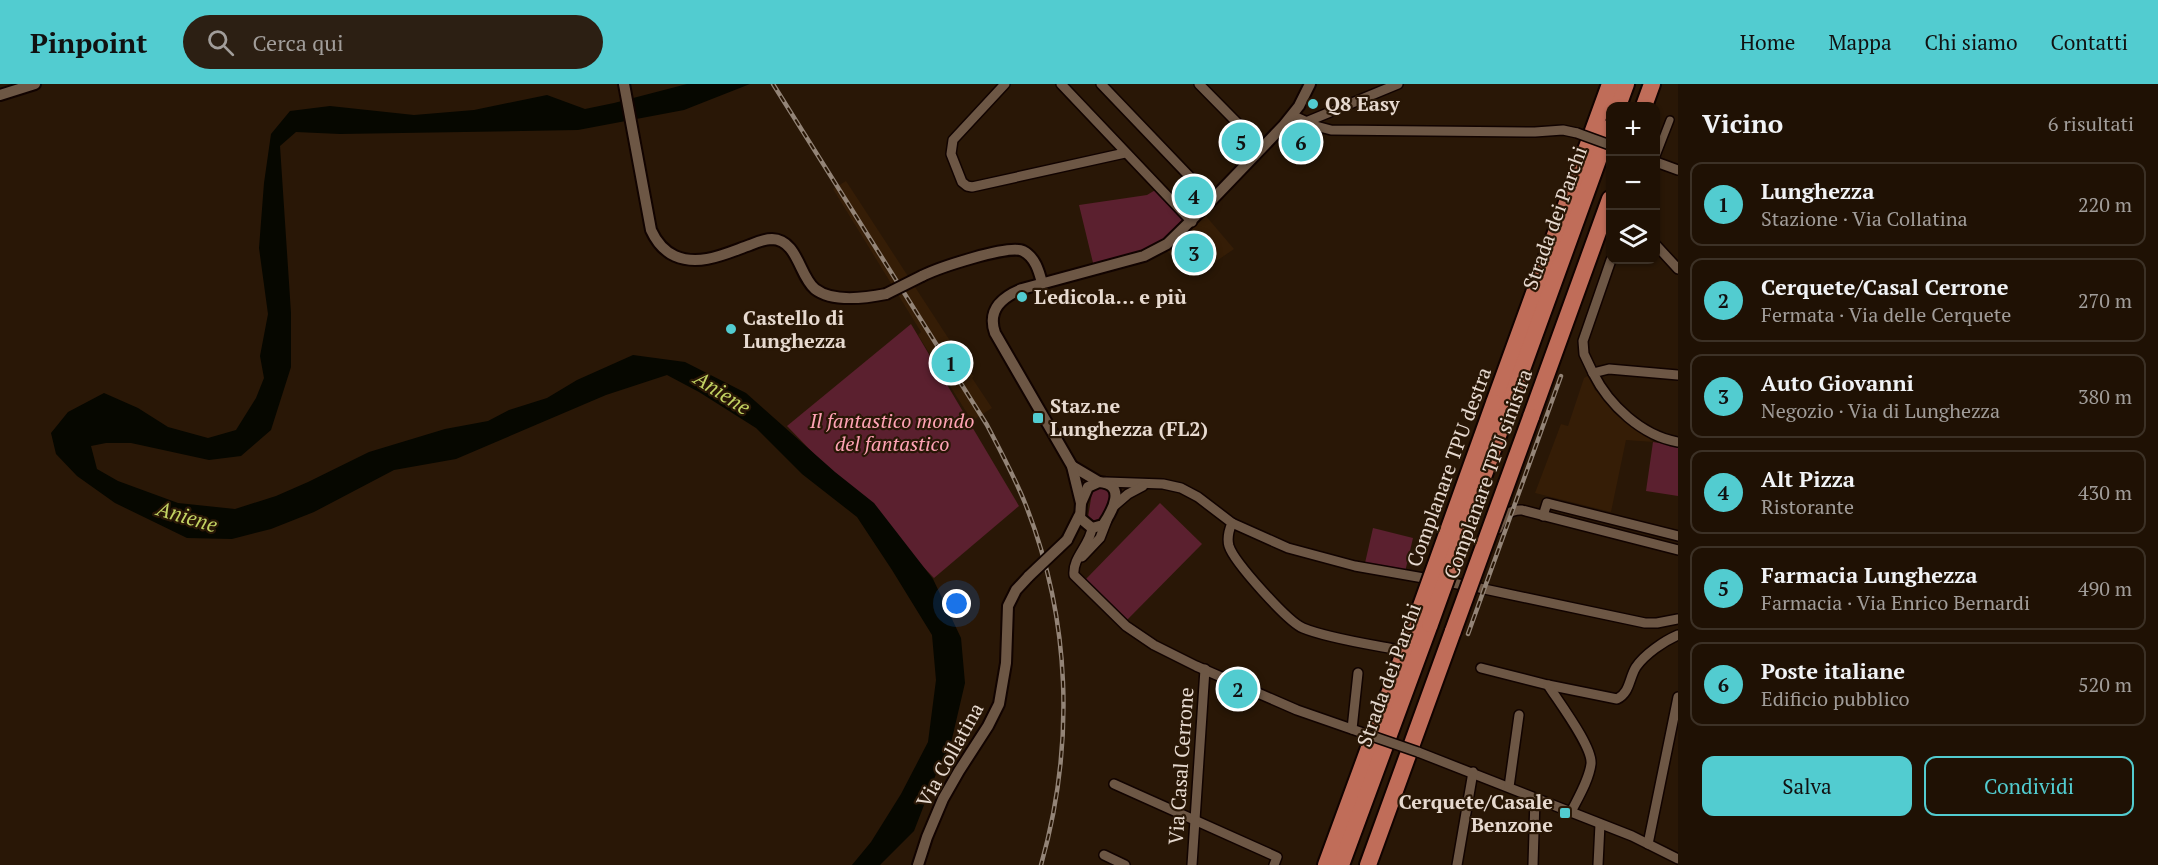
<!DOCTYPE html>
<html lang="it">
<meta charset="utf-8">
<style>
body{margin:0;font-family:"PT Serif",serif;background:#2c1f13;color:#f1f3f6}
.controls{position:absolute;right:18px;top:18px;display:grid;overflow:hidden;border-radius:12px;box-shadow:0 2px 4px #0004}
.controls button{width:54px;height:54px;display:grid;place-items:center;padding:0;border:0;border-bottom:2px solid #3c3126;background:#1f1104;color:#f1f3f6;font:30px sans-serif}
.you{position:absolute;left:957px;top:520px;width:21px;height:21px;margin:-15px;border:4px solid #fff;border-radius:50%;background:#1a73e8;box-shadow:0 0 0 9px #1a73e833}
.badge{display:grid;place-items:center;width:39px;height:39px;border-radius:50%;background:#52ccd0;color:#111;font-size:20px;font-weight:700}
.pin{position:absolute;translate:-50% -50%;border:3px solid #fff;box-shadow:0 2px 6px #0006}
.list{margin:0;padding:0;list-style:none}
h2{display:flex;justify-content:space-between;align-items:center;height:78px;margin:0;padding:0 24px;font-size:26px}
h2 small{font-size:20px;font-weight:400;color:#a19d9a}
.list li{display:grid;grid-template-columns:39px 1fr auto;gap:18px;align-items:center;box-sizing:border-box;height:84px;margin:0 12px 12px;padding:0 12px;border:2px solid #3c3126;border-radius:12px}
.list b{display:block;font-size:22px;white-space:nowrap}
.list p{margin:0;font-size:20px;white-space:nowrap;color:#a19d9a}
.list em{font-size:20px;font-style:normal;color:#a19d9a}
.actions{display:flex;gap:12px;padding:18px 24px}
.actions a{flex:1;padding:14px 0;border:2px solid #52ccd0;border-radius:12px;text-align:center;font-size:21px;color:#52ccd0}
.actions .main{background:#52ccd0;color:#111}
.icon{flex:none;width:33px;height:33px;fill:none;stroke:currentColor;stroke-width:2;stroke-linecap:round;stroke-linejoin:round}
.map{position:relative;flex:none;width:1678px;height:781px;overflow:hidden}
header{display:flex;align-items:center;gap:36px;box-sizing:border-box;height:84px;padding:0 30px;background:#52ccd0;color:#111}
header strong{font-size:28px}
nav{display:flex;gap:33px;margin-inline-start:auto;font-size:21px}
.search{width:420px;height:54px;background:#2c1f13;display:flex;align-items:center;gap:15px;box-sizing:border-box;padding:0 21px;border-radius:33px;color:#a19d9a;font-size:22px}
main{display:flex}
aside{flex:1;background:#1f1104}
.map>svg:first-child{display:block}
.built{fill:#351d06}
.green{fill:#5b202f}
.water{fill:#060700}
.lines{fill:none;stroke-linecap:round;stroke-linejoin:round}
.pedestrian-casing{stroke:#110300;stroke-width:10}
.minor-casing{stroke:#110300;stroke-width:12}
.tertiary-casing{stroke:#110300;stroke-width:14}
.motorway-casing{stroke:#110300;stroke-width:20}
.pedestrian{stroke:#6d5745;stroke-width:7}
.minor{stroke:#6d5745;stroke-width:9}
.tertiary{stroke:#6d5745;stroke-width:10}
.motorway{stroke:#c06d59;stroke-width:16}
.rail-casing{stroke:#938477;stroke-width:4.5}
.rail{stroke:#291706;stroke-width:2;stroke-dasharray:7;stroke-linecap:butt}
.minor-bridge-casing{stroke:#110300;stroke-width:12;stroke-linecap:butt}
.tertiary-bridge-casing{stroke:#110300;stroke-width:14;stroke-linecap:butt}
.motorway-bridge-casing{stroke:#110300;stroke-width:20;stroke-linecap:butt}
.minor-bridge{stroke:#6d5745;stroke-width:9}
.tertiary-bridge{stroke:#6d5745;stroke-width:10}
.motorway-bridge{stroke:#c06d59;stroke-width:16}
.poi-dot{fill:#52ccd0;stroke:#291706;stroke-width:2}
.labels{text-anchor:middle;stroke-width:4.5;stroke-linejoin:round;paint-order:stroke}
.poi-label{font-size:20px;font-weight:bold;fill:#e7dad0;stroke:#291706;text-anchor:start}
.street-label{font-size:20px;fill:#e7dad0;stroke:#291706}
.park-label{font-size:20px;font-style:italic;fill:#ffa3b5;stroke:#291706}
.water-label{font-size:21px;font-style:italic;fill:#c2d262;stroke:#291706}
</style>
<header>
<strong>Pinpoint</strong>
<div class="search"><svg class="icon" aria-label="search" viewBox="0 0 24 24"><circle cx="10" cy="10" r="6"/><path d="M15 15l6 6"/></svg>Cerca qui</div>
<nav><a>Home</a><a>Mappa</a><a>Chi siamo</a><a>Contatti</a></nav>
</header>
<main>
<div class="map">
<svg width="1678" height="781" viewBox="0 0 1678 781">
<rect width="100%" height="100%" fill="#291706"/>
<g class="built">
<path d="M 846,97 L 971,289 L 974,292 L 972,294 L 992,324 L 972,337 L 918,251 L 921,248 L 833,105 Z"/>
<path d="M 1205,131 L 1234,165 L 1193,193 L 1166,166 Z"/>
<path d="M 1588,292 L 1595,306 L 1653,358 L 1626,356 L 1611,428 L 1535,409 L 1561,340 L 1568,342 L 1584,294 Z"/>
</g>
<g class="green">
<path d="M 1157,105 L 1188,137 L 1172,152 L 1145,169 L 1094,183 L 1079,121 L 1147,111 Z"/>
<path d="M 911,240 L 1019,422 L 934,494 L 787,342 Z"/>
<path d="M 1653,358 L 1678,362 L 1678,412 L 1646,407 Z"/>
<path d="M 1099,403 L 1108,407 L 1110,415 L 1101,434 L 1093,437 L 1088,433 L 1092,409 Z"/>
<path d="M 1160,419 L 1202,460 L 1127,536 L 1086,495 Z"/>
<path d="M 1373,444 L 1413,454 L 1405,488 L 1365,479 Z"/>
</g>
<path class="water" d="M 687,0 L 750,0 L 684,26 L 578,46 L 340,50 L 296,48 L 280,62 L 291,229 L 291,283 L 271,346 L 241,372 L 209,376 L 131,359 L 106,359 L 91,362 L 97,385 L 118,397 L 178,419 L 235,425 L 276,412 L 308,398 L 369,368 L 445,345 L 488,337 L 509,326 L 547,314 L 577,296 L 633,271 L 685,278 L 746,309 L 835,388 L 874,419 L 933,495 L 961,554 L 965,599 L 951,659 L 936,690 L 914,747 L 880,781 L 852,781 L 871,758 L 901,710 L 928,658 L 936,596 L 932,551 L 892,486 L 857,433 L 802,390 L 756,344 L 699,308 L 667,291 L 606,311 L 456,375 L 394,386 L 314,428 L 271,445 L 232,455 L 187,454 L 115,419 L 77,392 L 56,370 L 51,349 L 68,328 L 104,309 L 138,324 L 168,343 L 208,354 L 236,346 L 256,314 L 264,294 L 260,272 L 268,230 L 259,164 L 264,99 L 271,50 L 290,27 L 330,22 L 414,31 L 474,26 L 547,11 L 585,25 L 614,19 Z"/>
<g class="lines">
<defs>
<path id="pedestrian" d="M 1656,72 L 1670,36"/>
<g id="minor">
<path d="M 1005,0 L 953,56 L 951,70 L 962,98 L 967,102 L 972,103 L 1125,69"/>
<path d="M 1061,0 L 1192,138"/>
<path d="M 1101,0 L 1212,116"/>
<path d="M 1199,0 L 1262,64"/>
<path d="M 1292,31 L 1316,42 L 1331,46 L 1535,48 L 1563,46 L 1577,49"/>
<path d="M 1306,38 L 1398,0"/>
<path d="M 1656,78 L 1678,86"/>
<path d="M 1656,161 L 1678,185"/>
<path d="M 1593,289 L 1584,270 L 1583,257 L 1611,176"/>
<path d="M 1678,291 L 1609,285 L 1593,289 C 1609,321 1642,352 1678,358"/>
<path d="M 1106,398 L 1163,400 L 1181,404 L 1198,413 L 1232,439 C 1229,446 1227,455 1229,462 C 1234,478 1288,538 1303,544 C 1327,554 1368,560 1394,565"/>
<path d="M 1114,422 L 1128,410 L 1143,402"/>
<path d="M 1543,432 L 1547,419 L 1678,452"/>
<path d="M 1232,439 L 1288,464 L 1355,482 L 1475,503 L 1645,539 L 1657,539 L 1678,535"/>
<path d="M 1092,444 C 1090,461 1072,474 1074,491 L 1126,542 L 1154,561 L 1196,582 L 1297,626 L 1366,650"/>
<path d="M 1498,445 C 1502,433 1509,425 1522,426 L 1678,466"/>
<path d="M 1082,473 L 1100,454 L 1107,436"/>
<path d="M 1481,584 L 1548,601 L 1617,615 C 1630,609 1629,594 1636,583 C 1645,570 1664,557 1678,551"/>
<path d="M 1548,601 C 1558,617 1593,663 1591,680 C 1589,696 1578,714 1571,728"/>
<path d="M 1352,645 L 1358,589"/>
<path d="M 1418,668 L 1632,752 L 1678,775"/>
<path d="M 1114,700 L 1277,773 L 1274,781"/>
<path d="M 1509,703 L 1519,631"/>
<path d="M 1648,760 L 1678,613"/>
<path d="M 1104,771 L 1125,781"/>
<path d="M 1192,781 L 1205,585"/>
<path d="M 1457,781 L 1473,688"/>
<path d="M 1533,781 L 1535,714"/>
<path d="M 1598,781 L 1600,740"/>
</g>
<g id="tertiary">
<path d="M 624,0 L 651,146 C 656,157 664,167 675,172 C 700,183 727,169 750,161 C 757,158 765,155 772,155 C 798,156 799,192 815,205 C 833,219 866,214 886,210"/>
<path d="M 0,11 L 35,0"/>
<path d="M 922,192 C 938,184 1009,160 1023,167 C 1035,173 1039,187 1042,199"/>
<path d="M 1072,382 L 1099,398"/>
<path d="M 1099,398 C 1127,400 1113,426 1103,441 L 1092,444 L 1080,434 L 1081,419 L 1088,403 Z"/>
<path d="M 1081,419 L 1072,382 L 995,249 C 987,226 1002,213 1022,205 L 1144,172 L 1167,160 L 1212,116 L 1283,42 L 1299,22 L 1310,0"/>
<path d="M 1067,456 L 1079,432"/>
<path d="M 918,781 L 927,753 L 943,715 L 959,687 L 988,642 L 999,620 L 1006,579 L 1008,522 L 1016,506 L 1029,492"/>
</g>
<g id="motorway">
<path d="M 1618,22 L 1626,0"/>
<path d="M 1644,22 L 1652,0"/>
<path d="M 1494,319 L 1610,0"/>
<path d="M 1508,324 L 1610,43"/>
<path d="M 1531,333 L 1610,115"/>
<path d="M 1326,781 L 1416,536"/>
<path d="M 1341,781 L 1430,540"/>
<path d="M 1368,781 L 1453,547"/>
</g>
</defs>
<use href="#pedestrian" class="pedestrian-casing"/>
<use href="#minor" class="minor-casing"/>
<use href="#tertiary" class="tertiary-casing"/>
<use href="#motorway" class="motorway-casing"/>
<use href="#pedestrian" class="pedestrian"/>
<use href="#minor" class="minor"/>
<use href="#tertiary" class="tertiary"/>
<use href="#motorway" class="motorway"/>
<defs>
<g id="rail">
<path d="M 773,0 L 987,341 C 1000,366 1014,392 1025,419 C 1071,535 1075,661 1041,781"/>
<path d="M 1468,550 L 1561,292"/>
</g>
</defs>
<use href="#rail" class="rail-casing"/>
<use href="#rail" class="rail"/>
<defs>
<g id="minor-bridge">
<path d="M 1577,49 L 1610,61"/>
<path d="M 1366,650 L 1418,668"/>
</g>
<g id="tertiary-bridge">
<path d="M 886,210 L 922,192"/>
<path d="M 1029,492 L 1067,456"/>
</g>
<g id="motorway-bridge">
<path d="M 1416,536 L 1494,319"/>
<path d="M 1430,540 L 1508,324"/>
<path d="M 1453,547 L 1531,333"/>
</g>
</defs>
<use href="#minor-bridge" class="minor-bridge-casing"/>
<use href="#tertiary-bridge" class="tertiary-bridge-casing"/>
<use href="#motorway-bridge" class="motorway-bridge-casing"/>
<use href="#minor-bridge" class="minor-bridge"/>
<use href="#tertiary-bridge" class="tertiary-bridge"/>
<use href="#motorway-bridge" class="motorway-bridge"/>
</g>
<g class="poi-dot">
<circle cx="1313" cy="20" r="6"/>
<circle cx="1022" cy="213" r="6"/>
<circle cx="731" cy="245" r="6"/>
<rect x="1032" y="328" width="12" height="12" rx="3"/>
<rect x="1559" y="723" width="12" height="12" rx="3"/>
</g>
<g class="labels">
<g class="poi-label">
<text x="1325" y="27">Q8 Easy</text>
<text x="1034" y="220">L'edicola… e più</text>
<text x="743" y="241">Castello di<tspan x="743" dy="23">Lunghezza</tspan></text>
<text x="1050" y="329">Staz.ne<tspan x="1050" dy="23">Lunghezza (FL2)</tspan></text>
<text x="1553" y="725" text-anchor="end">Cerquete/Casale<tspan x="1553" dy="23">Benzone</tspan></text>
</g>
<g class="street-label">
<text transform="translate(1555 134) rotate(-70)" y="7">Strada dei Parchi</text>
<text transform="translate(1449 383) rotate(-70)" y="7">Complanare TPU destra</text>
<text transform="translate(1488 390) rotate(-70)" y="7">Complanare TPU sinistra</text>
<text transform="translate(1389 591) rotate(-70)" y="7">Strada dei Parchi</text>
<text transform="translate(950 671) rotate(-61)" y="7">Via Collatina</text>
<text transform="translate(1181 682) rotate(-86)" y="7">Via Casal Cerrone</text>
</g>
<g class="park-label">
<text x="892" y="344">Il fantastico mondo<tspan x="892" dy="23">del fantastico</tspan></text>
</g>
<g class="water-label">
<text transform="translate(722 309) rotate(33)" y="7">Aniene</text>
<text transform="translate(187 433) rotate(17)" y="7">Aniene</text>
</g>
</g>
</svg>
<div class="controls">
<button>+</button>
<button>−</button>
<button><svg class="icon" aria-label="layers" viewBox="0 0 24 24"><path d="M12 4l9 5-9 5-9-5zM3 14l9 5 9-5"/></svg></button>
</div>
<div class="you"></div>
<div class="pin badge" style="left:951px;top:279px">1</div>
<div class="pin badge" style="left:1238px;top:605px">2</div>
<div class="pin badge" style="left:1194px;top:169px">3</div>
<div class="pin badge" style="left:1194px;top:112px">4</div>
<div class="pin badge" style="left:1241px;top:58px">5</div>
<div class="pin badge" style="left:1301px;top:58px">6</div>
</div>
<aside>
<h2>Vicino<small>6 risultati</small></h2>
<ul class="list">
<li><span class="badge">1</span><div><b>Lunghezza</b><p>Stazione · Via Collatina</p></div><em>220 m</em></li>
<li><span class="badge">2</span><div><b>Cerquete/Casal Cerrone</b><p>Fermata · Via delle Cerquete</p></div><em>270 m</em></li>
<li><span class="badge">3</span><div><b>Auto Giovanni</b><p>Negozio · Via di Lunghezza</p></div><em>380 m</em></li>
<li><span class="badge">4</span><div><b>Alt Pizza</b><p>Ristorante</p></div><em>430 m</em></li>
<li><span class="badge">5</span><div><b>Farmacia Lunghezza</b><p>Farmacia · Via Enrico Bernardi</p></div><em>490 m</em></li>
<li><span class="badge">6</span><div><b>Poste italiane</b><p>Edificio pubblico</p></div><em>520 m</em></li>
</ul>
<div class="actions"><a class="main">Salva</a><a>Condividi</a></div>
</aside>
</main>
